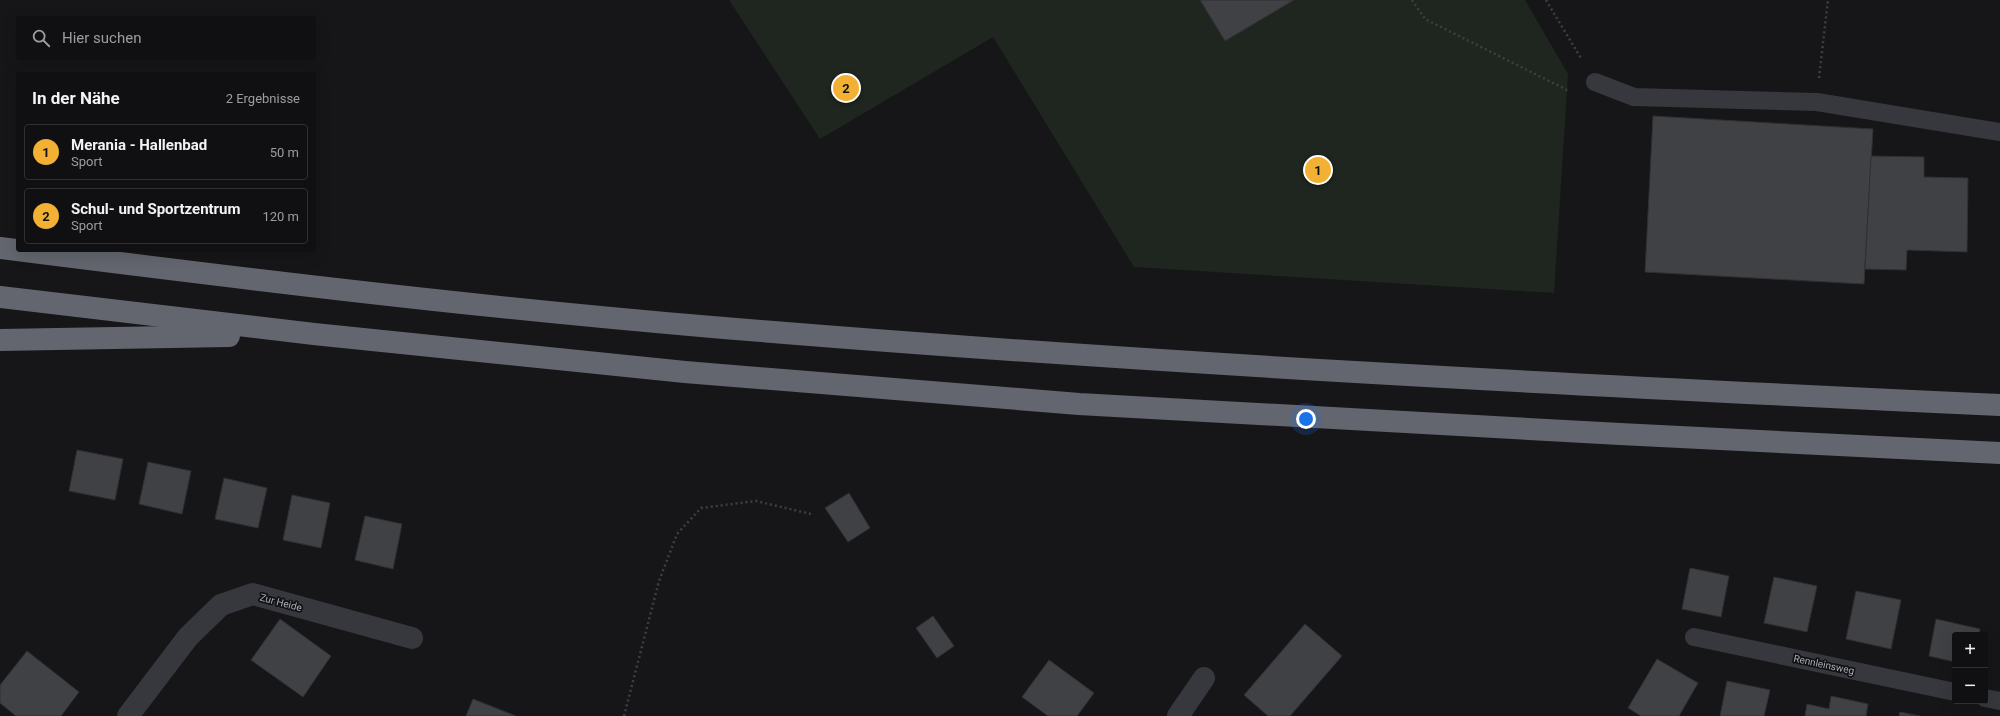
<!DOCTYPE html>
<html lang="de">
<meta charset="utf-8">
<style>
body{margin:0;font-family:Roboto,sans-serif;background:#19191b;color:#f1f3f6}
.controls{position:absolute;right:12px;bottom:12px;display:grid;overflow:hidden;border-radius:4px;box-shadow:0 4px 16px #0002}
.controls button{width:36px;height:36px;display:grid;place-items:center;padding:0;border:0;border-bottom:1px solid #303032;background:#101012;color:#f1f3f6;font:20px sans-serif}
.you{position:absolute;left:1306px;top:419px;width:14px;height:14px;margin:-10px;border:3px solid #fff;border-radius:50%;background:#1a73e8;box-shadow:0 0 0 6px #1a73e833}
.badge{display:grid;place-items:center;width:26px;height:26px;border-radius:50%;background:#f2b134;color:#111;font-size:13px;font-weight:700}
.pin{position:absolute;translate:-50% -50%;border:2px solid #fff;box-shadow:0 1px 4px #0006}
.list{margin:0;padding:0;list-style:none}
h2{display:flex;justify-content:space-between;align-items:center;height:52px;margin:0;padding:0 16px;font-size:17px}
h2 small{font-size:13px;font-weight:400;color:#9c9d9f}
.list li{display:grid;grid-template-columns:26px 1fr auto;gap:12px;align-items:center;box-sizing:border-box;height:56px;margin:0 8px 8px;padding:0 8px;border:1px solid #303032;border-radius:4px}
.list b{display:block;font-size:15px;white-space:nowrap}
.list p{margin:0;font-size:13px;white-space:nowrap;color:#9c9d9f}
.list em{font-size:13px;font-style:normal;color:#9c9d9f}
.icon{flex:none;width:22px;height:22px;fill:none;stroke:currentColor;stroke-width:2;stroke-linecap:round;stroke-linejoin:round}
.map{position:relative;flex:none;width:2000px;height:716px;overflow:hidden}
.search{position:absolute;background:#101012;box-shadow:0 4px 16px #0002;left:16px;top:16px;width:300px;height:44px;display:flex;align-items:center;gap:10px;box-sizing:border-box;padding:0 14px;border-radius:4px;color:#9c9d9f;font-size:15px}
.panel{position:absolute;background:#101012;box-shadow:0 4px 16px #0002;left:16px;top:72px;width:300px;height:180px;border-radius:4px}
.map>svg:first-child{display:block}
.green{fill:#1e261f}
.building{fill:#404145;stroke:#303034}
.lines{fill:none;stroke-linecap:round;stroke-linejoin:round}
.path{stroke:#3d3f44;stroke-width:2.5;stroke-dasharray:2 3;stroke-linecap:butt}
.lane{stroke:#37383d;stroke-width:18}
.street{stroke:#37383d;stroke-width:22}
.highway{stroke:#63666e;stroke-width:22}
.labels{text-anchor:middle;stroke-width:3.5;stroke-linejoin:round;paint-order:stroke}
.street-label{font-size:10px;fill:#a8adb8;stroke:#111113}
</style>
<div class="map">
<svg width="2000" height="716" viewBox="0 0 2000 716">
<rect width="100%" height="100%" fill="#161618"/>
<path class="green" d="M 729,0 L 1525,0 L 1568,74 L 1554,293 L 1134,267 L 993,37 L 820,139 Z"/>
<g class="building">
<path d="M 1200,0 L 1294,0 L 1225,41 Z"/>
<path d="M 1653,116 L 1873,129 L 1864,284 L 1645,272 Z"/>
<path d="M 1871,156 L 1924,157 L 1924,177 L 1968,178 L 1967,252 L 1907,250 L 1906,270 L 1865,269 Z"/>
<path d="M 77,450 L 123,459 L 115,500 L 69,491 Z"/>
<path d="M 148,462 L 191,471 L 182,514 L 139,504 Z"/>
<path d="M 224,478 L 267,488 L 258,528 L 215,519 Z"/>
<path d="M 849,493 L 870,528 L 848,542 L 825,508 Z"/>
<path d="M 292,495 L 330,503 L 321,548 L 283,540 Z"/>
<path d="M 365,516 L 402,524 L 393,569 L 355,560 Z"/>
<path d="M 1690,568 L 1729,576 L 1721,617 L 1682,609 Z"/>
<path d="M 1774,577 L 1817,586 L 1807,632 L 1764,623 Z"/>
<path d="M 1856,591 L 1901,600 L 1891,649 L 1846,639 Z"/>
<path d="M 933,616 L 954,646 L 937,658 L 916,628 Z"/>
<path d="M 280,619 L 331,656 L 303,697 L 251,660 Z"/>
<path d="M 1936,619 L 1980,629 L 1979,635 L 1955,635 L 1955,662 L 1929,656 Z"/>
<path d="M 1305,624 L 1342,656 L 1290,716 L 1268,716 L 1244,695 Z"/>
<path d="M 27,651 L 79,692 L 61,716 L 16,716 L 0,703 L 0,685 Z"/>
<path d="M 1657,659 L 1698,683 L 1679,716 L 1641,716 L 1628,708 Z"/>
<path d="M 1049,660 L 1094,693 L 1077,716 L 1048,716 L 1022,697 Z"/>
<path d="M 1727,681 L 1770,690 L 1764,716 L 1720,716 Z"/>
<path d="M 1831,696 L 1868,704 L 1866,716 L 1805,716 L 1807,704 L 1829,709 Z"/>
<path d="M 473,699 L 516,716 L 466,716 Z"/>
<path d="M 1900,712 L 1920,716 L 1899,716 Z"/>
</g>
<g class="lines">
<g class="path">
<path d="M 1412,0 L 1425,19 L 1567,90 L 1570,89"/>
<path d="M 1546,0 L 1582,60"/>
<path d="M 1819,78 L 1828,0"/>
<path d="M 624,716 L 659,581 L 677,534 L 701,508 L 756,501 L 811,514"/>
</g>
<g class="lane">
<path d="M 1595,82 L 1634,97 L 1817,102 L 2000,132"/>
<path d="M 1694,637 L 1955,692"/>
<path d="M 1985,698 L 2000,701"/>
</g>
<g class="street">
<path d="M 128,716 L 188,637 L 221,605 L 253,594 L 412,638"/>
<path d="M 1178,716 L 1204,678"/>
</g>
<g class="highway">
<path d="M 0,248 C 237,278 474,307 712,327 C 1140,363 1570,385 2000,405"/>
<path d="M 0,297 L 314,334 L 685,372 L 1079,404 L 1620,434 L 2000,453"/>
<path d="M 0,340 L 229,336"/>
</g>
</g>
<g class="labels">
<g class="street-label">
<text transform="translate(281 602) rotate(15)" y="4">Zur Heide</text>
<text transform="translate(1824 664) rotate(12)" y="4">Rennleinsweg</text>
</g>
</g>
</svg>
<div class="controls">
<button>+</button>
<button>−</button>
</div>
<div class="you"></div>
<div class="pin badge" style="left:1318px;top:170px">1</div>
<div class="pin badge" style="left:846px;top:88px">2</div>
<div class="search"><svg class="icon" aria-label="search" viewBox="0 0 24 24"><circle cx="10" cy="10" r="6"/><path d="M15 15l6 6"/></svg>Hier suchen</div>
<section class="panel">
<h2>In der Nähe<small>2 Ergebnisse</small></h2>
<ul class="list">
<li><span class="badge">1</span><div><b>Merania - Hallenbad</b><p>Sport</p></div><em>50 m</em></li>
<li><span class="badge">2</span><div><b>Schul- und Sportzentrum</b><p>Sport</p></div><em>120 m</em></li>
</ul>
</section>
</div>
